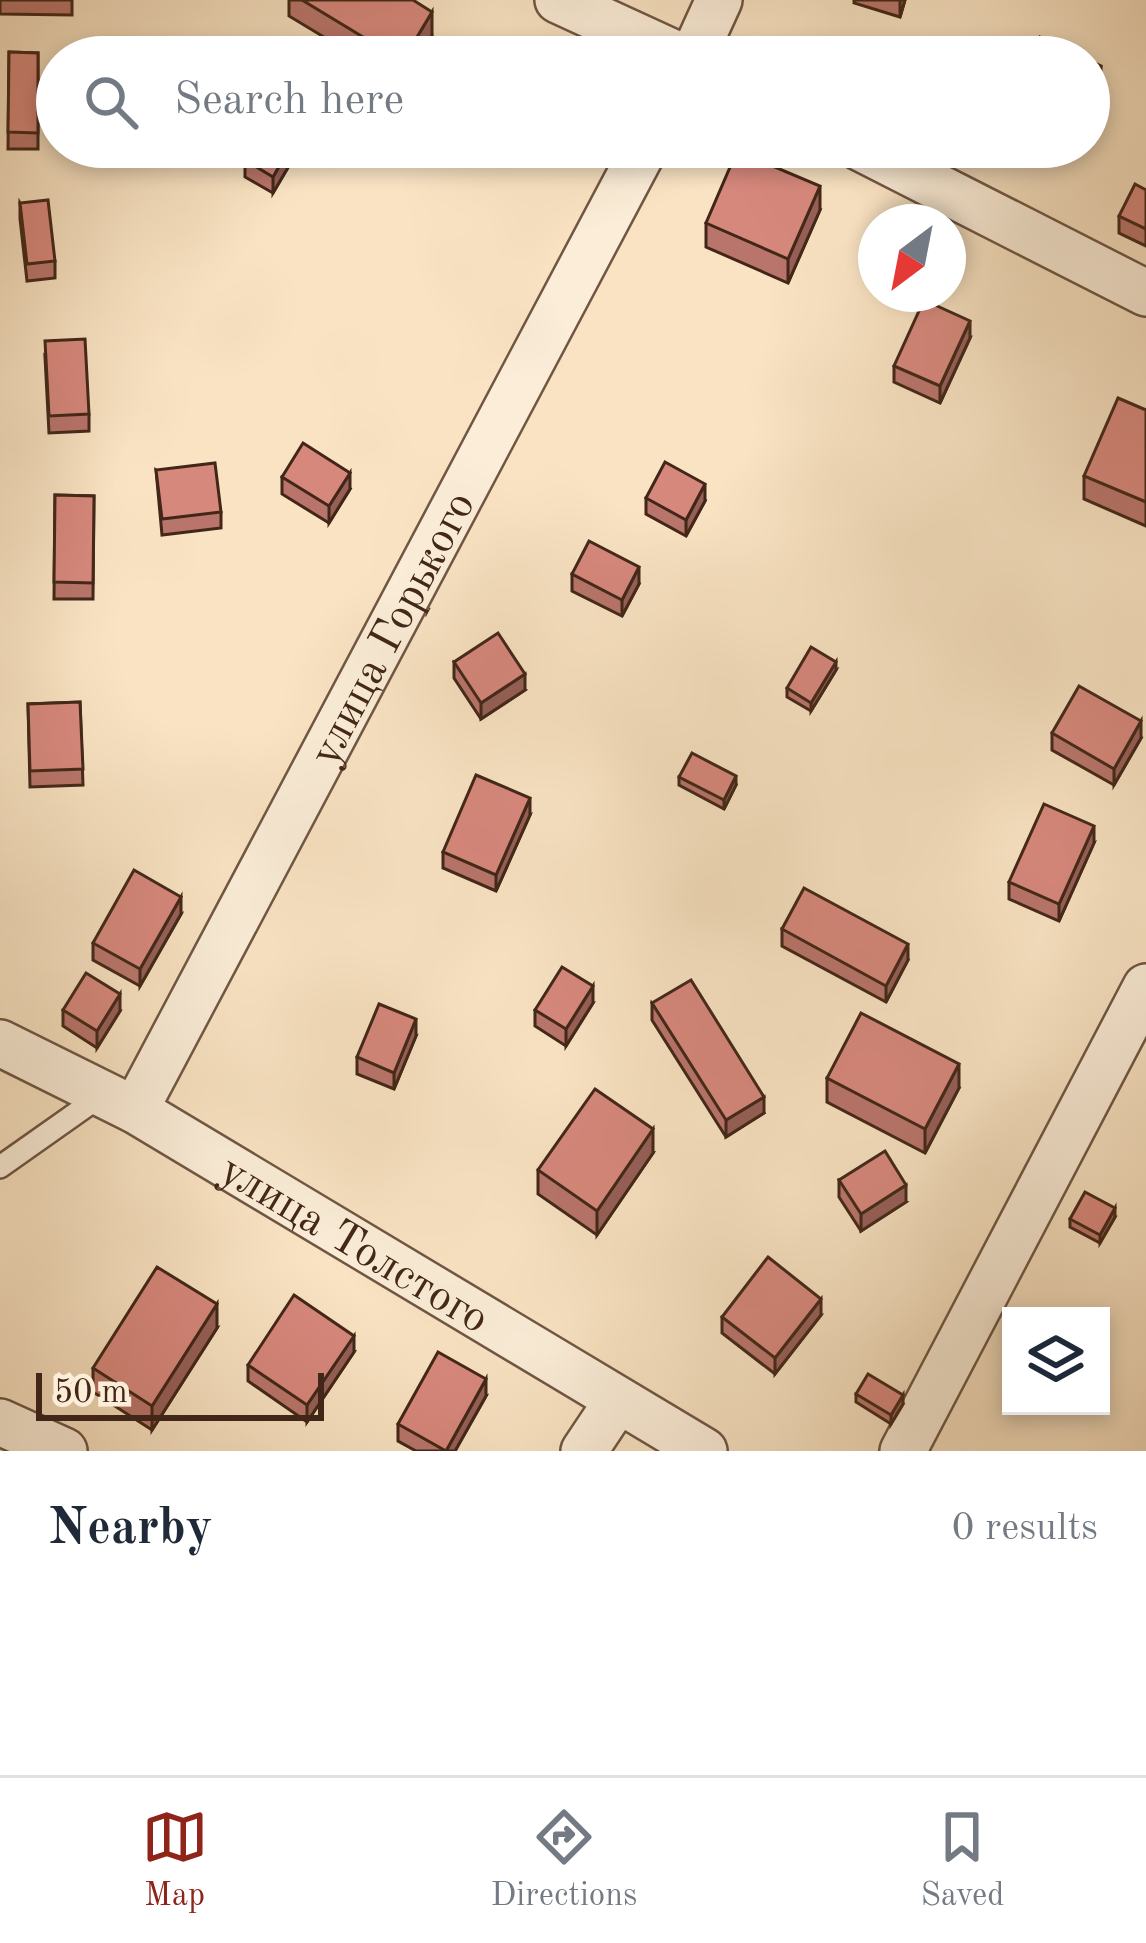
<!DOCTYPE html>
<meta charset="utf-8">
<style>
body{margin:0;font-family:"Old Standard TT",serif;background:#f6f6f7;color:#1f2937}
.controls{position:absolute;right:36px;bottom:36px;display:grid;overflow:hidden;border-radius:0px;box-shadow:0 6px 18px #0003}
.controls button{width:108px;height:108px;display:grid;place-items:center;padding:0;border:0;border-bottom:3px solid #e0e1e3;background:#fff;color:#1f2937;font:60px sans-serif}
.compass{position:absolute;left:858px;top:204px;width:108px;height:108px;border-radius:50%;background:#fff;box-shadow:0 6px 18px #0003;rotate:212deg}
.scale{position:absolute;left:36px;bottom:30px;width:288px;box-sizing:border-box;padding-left:12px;border:6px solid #422718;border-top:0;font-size:33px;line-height:42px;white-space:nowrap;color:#422718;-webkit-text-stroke:9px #fbedd8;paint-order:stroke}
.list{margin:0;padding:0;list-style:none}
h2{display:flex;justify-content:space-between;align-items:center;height:156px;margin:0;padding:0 48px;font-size:51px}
h2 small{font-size:39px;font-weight:400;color:#747a83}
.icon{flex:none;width:66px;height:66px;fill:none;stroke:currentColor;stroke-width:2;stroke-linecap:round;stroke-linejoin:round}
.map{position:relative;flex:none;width:1146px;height:1451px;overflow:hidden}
.search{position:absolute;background:#fff;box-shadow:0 6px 18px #0003;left:36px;right:36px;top:36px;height:132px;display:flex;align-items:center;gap:30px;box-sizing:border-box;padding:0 42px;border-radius:66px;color:#747a83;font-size:45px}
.sheet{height:324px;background:#fff}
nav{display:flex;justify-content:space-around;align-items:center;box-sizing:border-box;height:168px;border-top:3px solid #e0e1e3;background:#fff;font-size:33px;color:#747a83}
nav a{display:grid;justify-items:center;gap:6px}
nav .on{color:#8f2418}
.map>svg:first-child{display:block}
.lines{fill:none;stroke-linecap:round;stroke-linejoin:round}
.lane-casing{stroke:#705643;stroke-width:26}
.street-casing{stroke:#705643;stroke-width:50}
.lane{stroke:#fbedd8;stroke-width:21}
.street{stroke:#fbedd8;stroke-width:45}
.wall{fill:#b9756c;stroke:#422718;stroke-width:3}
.shaded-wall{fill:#965f58;stroke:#422718;stroke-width:3}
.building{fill:#d7887d;stroke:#422718;stroke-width:3}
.labels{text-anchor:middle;stroke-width:10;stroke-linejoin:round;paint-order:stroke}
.street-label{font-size:45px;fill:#422718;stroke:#fbedd8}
</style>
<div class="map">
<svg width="1146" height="1451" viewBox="0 0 1146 1451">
<rect width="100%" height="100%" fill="#f9e3c3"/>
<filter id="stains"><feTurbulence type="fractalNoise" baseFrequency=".00167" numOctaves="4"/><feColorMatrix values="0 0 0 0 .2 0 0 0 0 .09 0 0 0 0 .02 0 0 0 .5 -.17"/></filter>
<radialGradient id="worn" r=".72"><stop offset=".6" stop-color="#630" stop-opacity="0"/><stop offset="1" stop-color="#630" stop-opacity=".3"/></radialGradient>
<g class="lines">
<defs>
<path id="lane" d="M 0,1167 L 102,1095"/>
<g id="street">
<path d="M 558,0 L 682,57"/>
<path d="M 693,57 L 719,0"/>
<path d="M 859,147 L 1146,293"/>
<path id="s1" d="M 0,1043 L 135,1110 L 704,1451"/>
<path id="s2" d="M 135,1110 L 645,147"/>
<path d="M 0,1422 L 64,1451"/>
<path d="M 584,1451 L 618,1400"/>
<path d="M 903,1451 L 1146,987"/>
</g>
</defs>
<use href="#lane" class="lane-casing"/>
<use href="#street" class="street-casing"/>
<use href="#lane" class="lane"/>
<use href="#street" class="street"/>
</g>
<g class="wall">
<path d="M 0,0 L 72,0 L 72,15 L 0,14 Z"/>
<path d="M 289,0 L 413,0 L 432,35 L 419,57 L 357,57 L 289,16 Z"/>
<path d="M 854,0 L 905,0 L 900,17 L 854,3 Z"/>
<path d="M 9,52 L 38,53 L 38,149 L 8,149 Z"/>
<path d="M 253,147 L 300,147 L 273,193 L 245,177 L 245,160 Z"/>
<path d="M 1146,190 L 1146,246 L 1119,233 L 1119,216 Z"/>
<path d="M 20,203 L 55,261 L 55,278 L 27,281 L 20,219 Z"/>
<path d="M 820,210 L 788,283 L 706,247 L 706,223 Z"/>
<path d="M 970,338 L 940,403 L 894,382 L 894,366 Z"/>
<path d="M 45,357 L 89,414 L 89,431 L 49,433 Z"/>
<path d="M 1146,410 L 1146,526 L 1084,499 L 1084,476 Z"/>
<path d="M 156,470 L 221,512 L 221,528 L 162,535 Z"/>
<path d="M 282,477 L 350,489 L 329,523 L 282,494 Z"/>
<path d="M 55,495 L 94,496 L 93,599 L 54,599 Z"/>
<path d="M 646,498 L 705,501 L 686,536 L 646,514 Z"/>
<path d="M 572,574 L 639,584 L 622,616 L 572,591 Z"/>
<path d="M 454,662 L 525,690 L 481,719 L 454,678 Z"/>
<path d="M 836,670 L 811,711 L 787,697 L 787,688 Z"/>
<path d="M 80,702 L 83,785 L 30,787 L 28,704 Z"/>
<path d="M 1052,733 L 1141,738 L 1114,785 L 1052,750 Z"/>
<path d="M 679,777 L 736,785 L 724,809 L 679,785 Z"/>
<path d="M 530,815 L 496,891 L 443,868 L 443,852 Z"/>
<path d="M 1094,843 L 1059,921 L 1009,899 L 1009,882 Z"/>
<path d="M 181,914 L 140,986 L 93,960 L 93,943 Z"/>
<path d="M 782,929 L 908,960 L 886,1002 L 782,946 Z"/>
<path d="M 593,1003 L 566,1046 L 535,1026 L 535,1010 Z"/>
<path d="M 652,1003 L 764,1113 L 726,1137 L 652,1020 Z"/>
<path d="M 63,1010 L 120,1011 L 97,1048 L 63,1026 Z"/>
<path d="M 416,1036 L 394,1089 L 357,1074 L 357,1057 Z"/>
<path d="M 827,1078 L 959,1088 L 925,1153 L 827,1102 Z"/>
<path d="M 653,1153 L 597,1235 L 538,1194 L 538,1170 Z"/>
<path d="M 839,1180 L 906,1202 L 861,1231 L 839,1197 Z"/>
<path d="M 1115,1217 L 1100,1243 L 1070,1227 L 1070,1219 Z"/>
<path d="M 821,1315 L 775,1374 L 722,1333 L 722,1317 Z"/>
<path d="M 217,1328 L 152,1430 L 93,1392 L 93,1368 Z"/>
<path d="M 354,1352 L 307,1422 L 248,1381 L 248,1365 Z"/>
<path d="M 856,1394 L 903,1404 L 891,1424 L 856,1402 Z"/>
<path d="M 486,1396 L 455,1451 L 416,1451 L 398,1441 L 398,1424 Z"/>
</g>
<g class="shaded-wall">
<path d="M 900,0 L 905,0 L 900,17 Z"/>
<path d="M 432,12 L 432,35 L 419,57 L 405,57 Z"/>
<path d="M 1101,66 L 1101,82 L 1089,109 L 1089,92 Z"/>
<path d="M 290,147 L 300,147 L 273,193 L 273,177 Z"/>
<path d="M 820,186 L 820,210 L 788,283 L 788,259 Z"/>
<path d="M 970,321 L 970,338 L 940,403 L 940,386 Z"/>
<path d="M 350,473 L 350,489 L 329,523 L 329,506 Z"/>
<path d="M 705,484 L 705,501 L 686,536 L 686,520 Z"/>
<path d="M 639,567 L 639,584 L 622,616 L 622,600 Z"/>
<path d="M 836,662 L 836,670 L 811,711 L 811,703 Z"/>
<path d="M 525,674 L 525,690 L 481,719 L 481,703 Z"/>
<path d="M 1141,721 L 1141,738 L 1114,785 L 1114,769 Z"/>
<path d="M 736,776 L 736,785 L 724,809 L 724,800 Z"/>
<path d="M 530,798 L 530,815 L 496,891 L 496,875 Z"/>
<path d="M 1094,826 L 1094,843 L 1059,921 L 1059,904 Z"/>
<path d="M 181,897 L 181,914 L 140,986 L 140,969 Z"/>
<path d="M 908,944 L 908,960 L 886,1002 L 886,986 Z"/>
<path d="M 593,986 L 593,1003 L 566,1046 L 566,1029 Z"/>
<path d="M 120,994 L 120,1011 L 97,1048 L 97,1031 Z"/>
<path d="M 416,1019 L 416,1036 L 394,1089 L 394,1073 Z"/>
<path d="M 959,1064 L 959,1088 L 925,1153 L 925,1129 Z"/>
<path d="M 764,1097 L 764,1113 L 726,1137 L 726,1120 Z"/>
<path d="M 653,1129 L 653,1153 L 597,1235 L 597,1211 Z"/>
<path d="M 906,1185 L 906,1202 L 861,1231 L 861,1214 Z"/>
<path d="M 1115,1208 L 1115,1217 L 1100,1243 L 1100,1235 Z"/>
<path d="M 821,1299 L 821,1315 L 775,1374 L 775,1358 Z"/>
<path d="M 217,1304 L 217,1328 L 152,1430 L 152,1406 Z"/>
<path d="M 354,1336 L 354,1352 L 307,1422 L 307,1405 Z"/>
<path d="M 486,1379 L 486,1396 L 455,1451 L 446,1451 Z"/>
<path d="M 903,1395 L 903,1404 L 891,1424 L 891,1415 Z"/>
</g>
<g class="building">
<path d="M 302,0 L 413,0 L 432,12 L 405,57 L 396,57 Z"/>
<path d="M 1040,37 L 1082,57 L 1030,57 Z"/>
<path d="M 9,52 L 38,53 L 38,133 L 8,132 Z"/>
<path d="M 1089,60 L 1101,66 L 1089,92 Z"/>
<path d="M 253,147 L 290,147 L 273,177 L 245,160 Z"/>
<path d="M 737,151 L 820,186 L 788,259 L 706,223 Z"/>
<path d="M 1135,184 L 1146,190 L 1146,229 L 1119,216 Z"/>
<path d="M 48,200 L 55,261 L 27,264 L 20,203 Z"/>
<path d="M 924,300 L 970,321 L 940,386 L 894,366 Z"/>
<path d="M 85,339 L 89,414 L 49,416 L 45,341 Z"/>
<path d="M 1118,398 L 1146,410 L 1146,502 L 1084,476 Z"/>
<path d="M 303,443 L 350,473 L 329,506 L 282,477 Z"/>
<path d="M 665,462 L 705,484 L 686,520 L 646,498 Z"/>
<path d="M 215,463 L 221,512 L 162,519 L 156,470 Z"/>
<path d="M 55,495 L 94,496 L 93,583 L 54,582 Z"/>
<path d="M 589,541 L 639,567 L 622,600 L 572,574 Z"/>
<path d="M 498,633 L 525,674 L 481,703 L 454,662 Z"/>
<path d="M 811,647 L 836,662 L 811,703 L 787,688 Z"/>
<path d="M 1079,686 L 1141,721 L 1114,769 L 1052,733 Z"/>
<path d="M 80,702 L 83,769 L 30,771 L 28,704 Z"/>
<path d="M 692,753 L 736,776 L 724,800 L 679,777 Z"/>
<path d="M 476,775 L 530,798 L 496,875 L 443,852 Z"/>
<path d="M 1044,804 L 1094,826 L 1059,904 L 1009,882 Z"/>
<path d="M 134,870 L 181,897 L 140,969 L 93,943 Z"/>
<path d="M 804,888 L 908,944 L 886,986 L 782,929 Z"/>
<path d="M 562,967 L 593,986 L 566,1029 L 535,1010 Z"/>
<path d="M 86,973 L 120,994 L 97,1031 L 63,1010 Z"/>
<path d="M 691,980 L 764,1097 L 726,1120 L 652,1003 Z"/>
<path d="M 379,1004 L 416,1019 L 394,1073 L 357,1057 Z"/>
<path d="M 861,1013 L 959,1064 L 925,1129 L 827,1078 Z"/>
<path d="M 595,1089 L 653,1129 L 597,1211 L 538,1170 Z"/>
<path d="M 885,1151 L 906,1185 L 861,1214 L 839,1180 Z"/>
<path d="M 1085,1192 L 1115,1208 L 1100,1235 L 1070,1219 Z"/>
<path d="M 768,1257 L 821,1299 L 775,1358 L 722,1317 Z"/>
<path d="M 157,1267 L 217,1304 L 152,1406 L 93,1368 Z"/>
<path d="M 294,1295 L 354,1336 L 307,1405 L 248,1365 Z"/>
<path d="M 438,1352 L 486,1379 L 446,1451 L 398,1424 Z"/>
<path d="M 868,1374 L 903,1395 L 891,1415 L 856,1394 Z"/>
</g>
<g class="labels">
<g class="street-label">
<text dy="16" stroke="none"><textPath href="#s2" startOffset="546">улица Горького</textPath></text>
<text dy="16" stroke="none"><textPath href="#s1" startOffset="408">улица Толстого</textPath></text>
</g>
</g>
<rect width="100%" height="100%" filter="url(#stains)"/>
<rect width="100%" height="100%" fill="url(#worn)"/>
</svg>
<div class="controls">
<button><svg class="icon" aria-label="layers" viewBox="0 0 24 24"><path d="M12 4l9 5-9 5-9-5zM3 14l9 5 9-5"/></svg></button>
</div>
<svg class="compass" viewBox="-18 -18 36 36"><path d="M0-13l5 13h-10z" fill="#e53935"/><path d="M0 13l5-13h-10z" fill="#747a83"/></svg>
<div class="scale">50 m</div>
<div class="search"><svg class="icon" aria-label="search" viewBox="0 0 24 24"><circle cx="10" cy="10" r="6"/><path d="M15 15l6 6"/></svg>Search here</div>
</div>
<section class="sheet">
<h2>Nearby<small>0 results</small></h2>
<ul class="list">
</ul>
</section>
<nav>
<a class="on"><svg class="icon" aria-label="map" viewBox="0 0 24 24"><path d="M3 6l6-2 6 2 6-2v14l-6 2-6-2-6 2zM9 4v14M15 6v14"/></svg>Map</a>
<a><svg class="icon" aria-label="directions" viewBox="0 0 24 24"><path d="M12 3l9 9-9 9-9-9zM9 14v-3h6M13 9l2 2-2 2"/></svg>Directions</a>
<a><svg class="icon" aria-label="saved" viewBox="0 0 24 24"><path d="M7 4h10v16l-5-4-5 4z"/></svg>Saved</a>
</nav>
